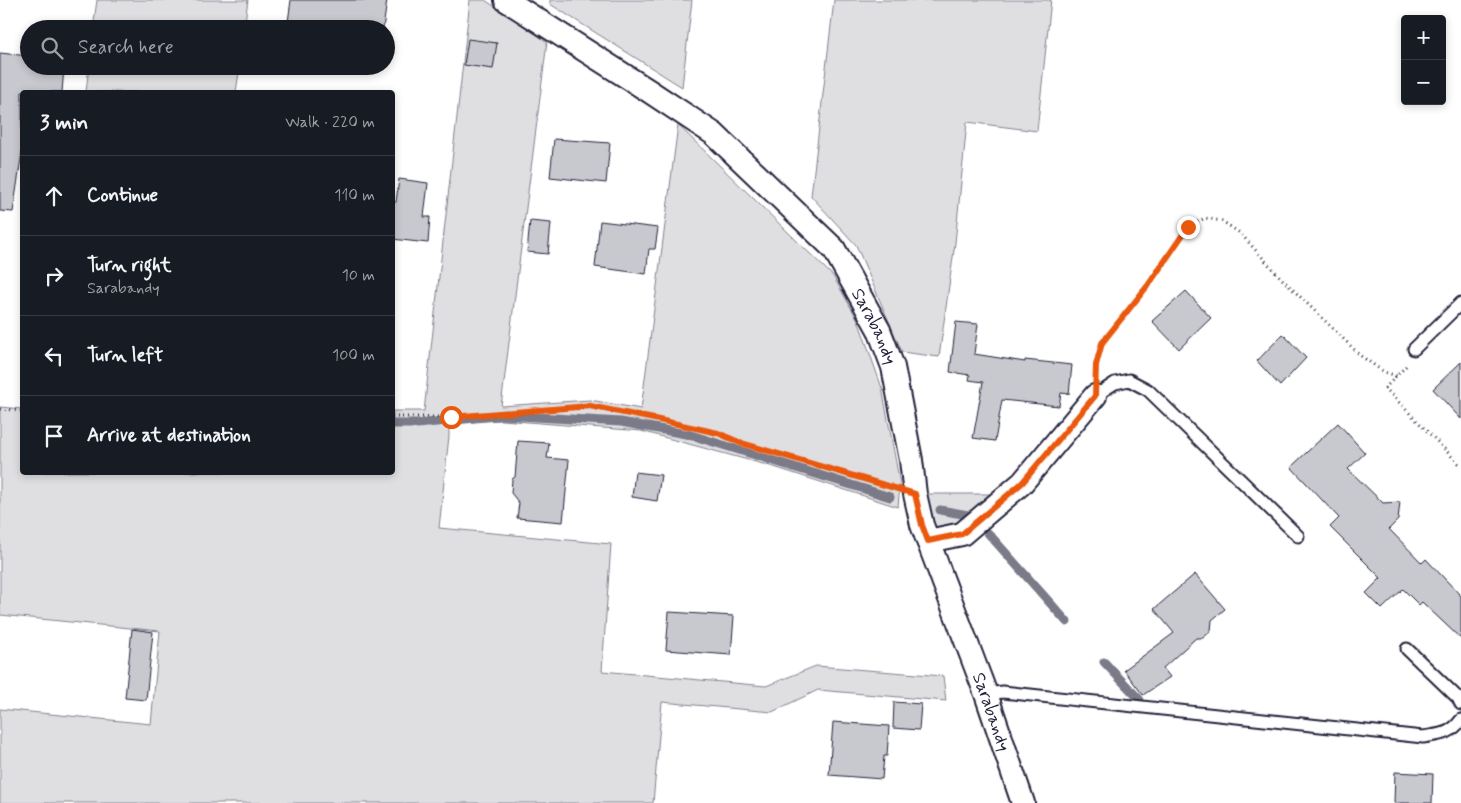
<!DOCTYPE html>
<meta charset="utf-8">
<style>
body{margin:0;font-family:Mynerve,sans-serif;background:#242831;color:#f1f3f6}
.controls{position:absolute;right:15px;top:15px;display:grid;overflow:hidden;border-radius:5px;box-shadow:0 2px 8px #0003}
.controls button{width:45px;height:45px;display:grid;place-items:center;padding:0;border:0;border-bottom:1px solid #363941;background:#171b24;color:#f1f3f6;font:25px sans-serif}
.stop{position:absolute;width:15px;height:15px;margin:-11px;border:4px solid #ea580c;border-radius:50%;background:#fff}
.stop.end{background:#ea580c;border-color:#fff;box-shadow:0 1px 5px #0008}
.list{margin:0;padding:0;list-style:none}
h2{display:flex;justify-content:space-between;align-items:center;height:65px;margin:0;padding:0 20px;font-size:21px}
h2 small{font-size:16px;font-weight:400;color:#9ea1a6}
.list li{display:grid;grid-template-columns:32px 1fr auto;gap:15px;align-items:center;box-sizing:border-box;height:80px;padding:0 20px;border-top:1px solid #363941}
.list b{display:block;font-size:19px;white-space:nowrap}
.list p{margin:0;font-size:16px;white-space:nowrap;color:#9ea1a6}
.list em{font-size:16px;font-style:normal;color:#9ea1a6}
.icon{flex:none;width:28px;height:28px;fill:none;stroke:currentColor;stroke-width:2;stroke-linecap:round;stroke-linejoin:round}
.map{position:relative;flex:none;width:1461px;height:803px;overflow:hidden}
.search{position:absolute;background:#171b24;box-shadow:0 2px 8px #0003;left:20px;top:20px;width:375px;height:55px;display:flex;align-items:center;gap:12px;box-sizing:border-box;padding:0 18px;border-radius:28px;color:#9ea1a6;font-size:19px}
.panel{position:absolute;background:#171b24;box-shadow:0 2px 8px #0003;left:20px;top:90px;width:375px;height:385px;border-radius:5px}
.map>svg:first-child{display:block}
.green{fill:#dfdfe2;stroke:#80808e}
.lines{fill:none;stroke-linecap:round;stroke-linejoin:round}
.stream{stroke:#7a7a88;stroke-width:9}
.building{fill:#c8c8cf;stroke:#22223b}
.lane-casing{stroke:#22223b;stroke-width:15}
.street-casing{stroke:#22223b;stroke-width:26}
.path{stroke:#22223b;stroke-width:3;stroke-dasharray:1 4;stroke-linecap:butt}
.lane{stroke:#fff;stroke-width:11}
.street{stroke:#fff;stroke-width:22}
.route{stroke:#ea580c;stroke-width:6}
.labels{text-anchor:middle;stroke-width:4;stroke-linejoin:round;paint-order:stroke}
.street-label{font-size:18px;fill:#22223b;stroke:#fff}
</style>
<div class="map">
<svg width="1461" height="803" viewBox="0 0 1461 803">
<rect width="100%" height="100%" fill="#fff"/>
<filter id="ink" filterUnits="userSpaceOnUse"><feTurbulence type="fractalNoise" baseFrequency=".02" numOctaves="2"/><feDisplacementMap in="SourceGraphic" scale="10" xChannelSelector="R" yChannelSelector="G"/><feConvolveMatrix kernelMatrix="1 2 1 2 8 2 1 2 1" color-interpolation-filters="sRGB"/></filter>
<g filter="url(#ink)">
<g class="green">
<path d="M 97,0 L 248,0 L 244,29 L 93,29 Z"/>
<path d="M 470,0 L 485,0 L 547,42 L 501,406 L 590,400 L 641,409 L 678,125 L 833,276 L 858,320 L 882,388 L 900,484 L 898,507 L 774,467 L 641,431 L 502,420 L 449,423 L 449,436 L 439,528 L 611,544 L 602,671 L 766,686 L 816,666 L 943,676 L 946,701 L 818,690 L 772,712 L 662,702 L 653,803 L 0,803 L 0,709 L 151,724 L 160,631 L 0,615 L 0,407 L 22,409 L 22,472 L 392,472 L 393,411 L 424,411 Z"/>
<path d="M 550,0 L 692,0 L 682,87 L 550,4 Z"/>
<path d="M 834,0 L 1051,0 L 1037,131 L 967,122 L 955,243 L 939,357 L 902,352 L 856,245 L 811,196 Z"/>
<path d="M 89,66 L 240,66 L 236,92 L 86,92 Z"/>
<path d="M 927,494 L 993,494 L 950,531 L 934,528 Z"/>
</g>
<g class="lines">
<g class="stream">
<path d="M 392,424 L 417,424 L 504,415 L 621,422 L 691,435 L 890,497"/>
<path d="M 940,510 L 968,515"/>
<path d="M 988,533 L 1067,622"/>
<path d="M 1104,662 L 1140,700"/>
</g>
</g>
<g class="building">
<path d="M 291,0 L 387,0 L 383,29 L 339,29 L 288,22 Z"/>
<path d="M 468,39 L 497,43 L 493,69 L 464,65 Z"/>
<path d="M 0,53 L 29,56 L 29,66 L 64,68 L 62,92 L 22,92 L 22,152 L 13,212 L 0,211 Z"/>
<path d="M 554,139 L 610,143 L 606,183 L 550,177 Z"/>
<path d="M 399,179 L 428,183 L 424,217 L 430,217 L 428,243 L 392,239 L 392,202 L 396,202 Z"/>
<path d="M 530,221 L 551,223 L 548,254 L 527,252 Z"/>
<path d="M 600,221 L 658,228 L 655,249 L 649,249 L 646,274 L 595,267 Z"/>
<path d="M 1186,291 L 1211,318 L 1179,349 L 1152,321 Z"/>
<path d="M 956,322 L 978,324 L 974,354 L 1025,362 L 1025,360 L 1072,365 L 1069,394 L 1061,393 L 1059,406 L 1002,400 L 995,441 L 973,438 L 983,382 L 969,380 L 970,375 L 950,372 Z"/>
<path d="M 1283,334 L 1306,358 L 1280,386 L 1257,361 Z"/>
<path d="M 1461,362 L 1461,419 L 1433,389 Z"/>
<path d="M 1338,423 L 1365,453 L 1348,469 L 1383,503 L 1400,502 L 1398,520 L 1389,529 L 1422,563 L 1426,559 L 1461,596 L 1461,639 L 1422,602 L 1419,605 L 1403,589 L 1382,609 L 1366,593 L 1381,578 L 1330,527 L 1339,518 L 1291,467 Z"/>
<path d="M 518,441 L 549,443 L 547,458 L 569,460 L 563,522 L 517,518 L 519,503 L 511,493 L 512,479 L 515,477 Z"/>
<path d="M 635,472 L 661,475 L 657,501 L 632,497 Z"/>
<path d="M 1195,574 L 1225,609 L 1212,620 L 1211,631 L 1203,638 L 1196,638 L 1163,668 L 1170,677 L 1143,695 L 1124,670 L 1174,633 L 1154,609 Z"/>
<path d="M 669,612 L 734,616 L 731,655 L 666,650 Z"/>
<path d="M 132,629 L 153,632 L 146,700 L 125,698 Z"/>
<path d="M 894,702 L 921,704 L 919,730 L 893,728 Z"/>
<path d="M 833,722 L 889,726 L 887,756 L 884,756 L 882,779 L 829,775 Z"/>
<path d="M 1395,772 L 1433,774 L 1432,803 L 1394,803 Z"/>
</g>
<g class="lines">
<defs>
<g id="lane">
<path d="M 1414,349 L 1461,303"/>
<path d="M 1095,396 L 1115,383 L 1129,380 L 1148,390 L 1298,536"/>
<path d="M 1407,649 L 1458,698 L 1461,704"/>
<path d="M 986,694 L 1003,692 L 1423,737 C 1440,734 1450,735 1461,720"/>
</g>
<g id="street">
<path id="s1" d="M 506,0 L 649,91 L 714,134 L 834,249 L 879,330 L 893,367 L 911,460 L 915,494 L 922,525 L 986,694 L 1023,803"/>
<path d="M 928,541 L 962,534 L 1022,483 L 1095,396"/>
</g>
</defs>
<use href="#lane" class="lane-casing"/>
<use href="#street" class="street-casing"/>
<g class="path">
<path d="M 1406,366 L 1385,388 L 1461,466"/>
<path d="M 1096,372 L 1096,365 L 1102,343 L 1149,284 L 1188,227 L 1205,218 L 1222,221 L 1240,233 L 1281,278 L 1361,356 L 1384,372 L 1397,376"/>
<path d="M 0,409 L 22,411"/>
<path d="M 392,417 L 451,417 L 590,407 L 659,420 L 718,433 L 741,443 L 888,486"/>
</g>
<use href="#lane" class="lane"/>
<use href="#street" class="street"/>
</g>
</g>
<g class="lines" filter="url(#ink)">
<path class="route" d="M 451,417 L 590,406 L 659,420 L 718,433 L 741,443 L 915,494 L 922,525 L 928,541 L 962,534 L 1022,483 L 1095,396 L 1096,365 L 1102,343 L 1149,284 L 1188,227"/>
</g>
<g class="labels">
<g class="street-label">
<text dy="6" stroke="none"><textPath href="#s1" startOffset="501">Sarabandy</textPath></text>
<text dy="6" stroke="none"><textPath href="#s1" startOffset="906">Sarabandy</textPath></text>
</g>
</g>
</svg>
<div class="controls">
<button>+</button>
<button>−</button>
</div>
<div class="stop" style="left:451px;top:417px"></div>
<div class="stop end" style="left:1188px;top:227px"></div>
<div class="search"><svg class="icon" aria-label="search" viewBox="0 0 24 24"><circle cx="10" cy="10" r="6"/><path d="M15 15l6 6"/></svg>Search here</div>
<section class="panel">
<h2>3 min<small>Walk · 220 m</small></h2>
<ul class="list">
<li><svg class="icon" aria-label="ahead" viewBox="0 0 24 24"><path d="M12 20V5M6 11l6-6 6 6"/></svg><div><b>Continue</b></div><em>110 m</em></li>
<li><svg class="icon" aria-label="right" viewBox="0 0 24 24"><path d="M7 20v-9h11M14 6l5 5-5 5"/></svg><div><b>Turn right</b><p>Sarabandy</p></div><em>10 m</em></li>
<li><svg class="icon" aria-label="left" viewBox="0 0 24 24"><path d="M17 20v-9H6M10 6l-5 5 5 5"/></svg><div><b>Turn left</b></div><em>100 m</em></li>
<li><svg class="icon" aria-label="arrive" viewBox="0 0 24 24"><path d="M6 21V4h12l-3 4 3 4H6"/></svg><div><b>Arrive at destination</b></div></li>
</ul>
</section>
</div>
